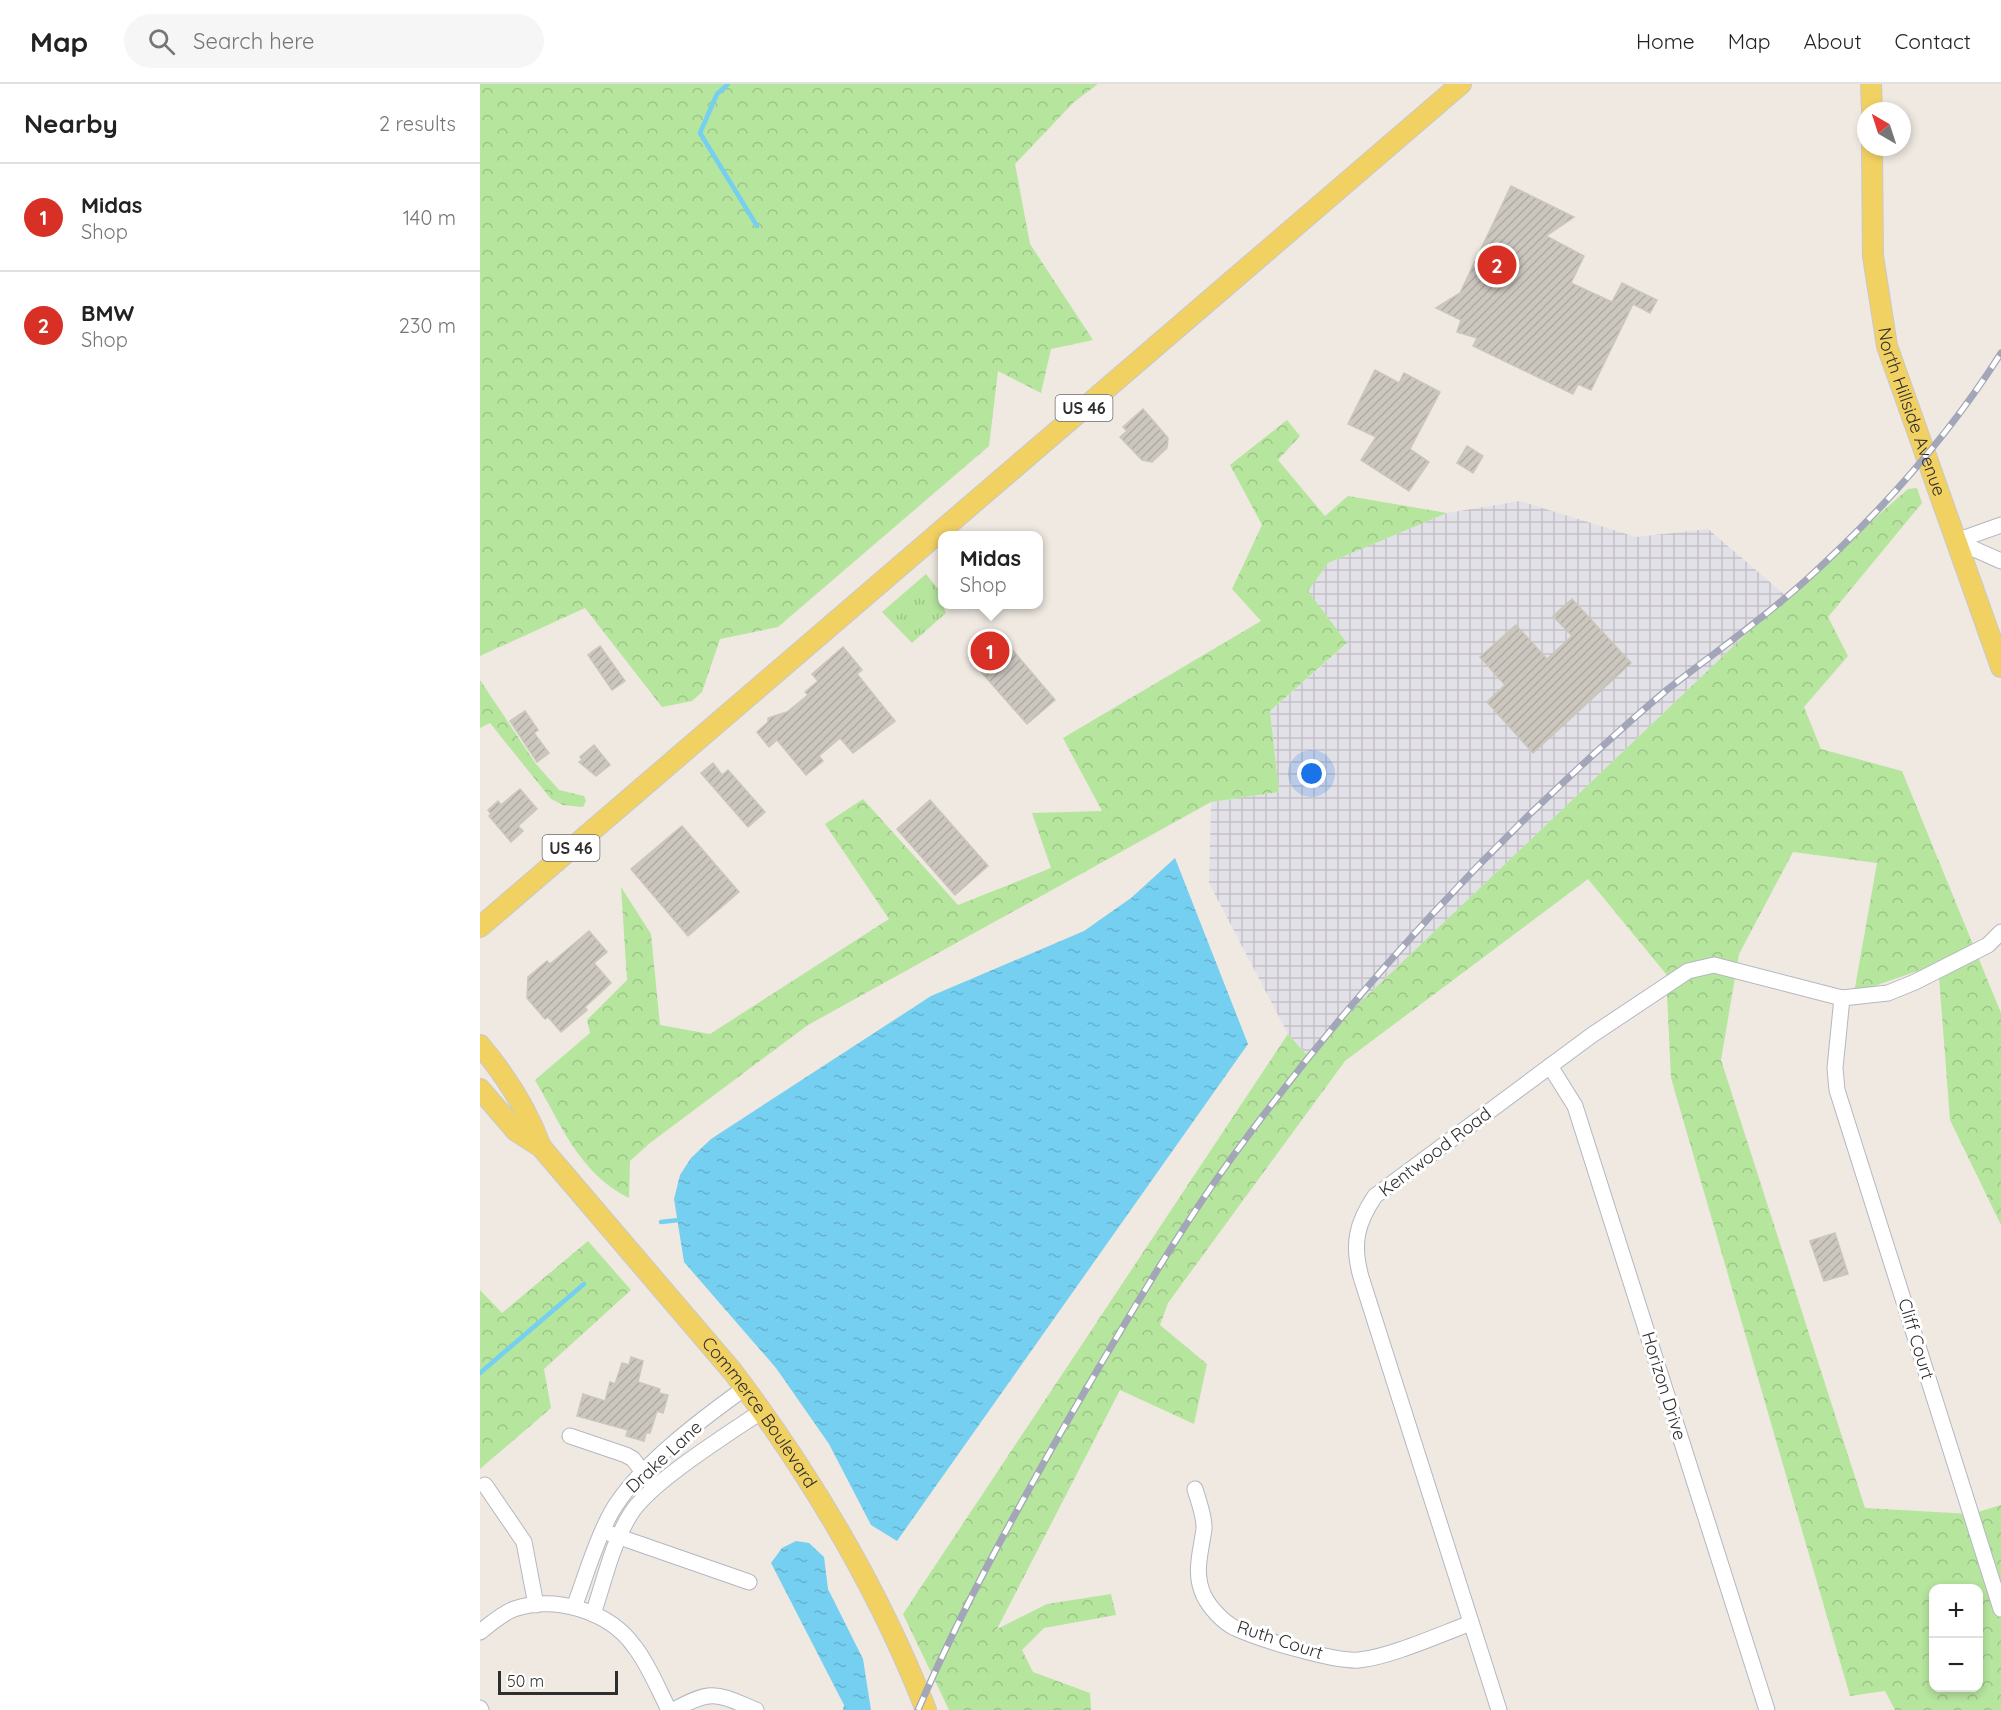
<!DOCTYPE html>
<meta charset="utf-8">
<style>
body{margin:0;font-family:Quicksand,sans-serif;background:#f6f6f6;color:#222}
.controls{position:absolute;right:18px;bottom:18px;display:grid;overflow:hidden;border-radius:12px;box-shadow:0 3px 9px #0003}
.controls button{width:54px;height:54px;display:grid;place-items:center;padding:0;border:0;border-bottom:2px solid #e0e0e0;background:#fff;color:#222;font:30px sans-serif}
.compass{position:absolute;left:1377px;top:18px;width:54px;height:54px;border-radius:50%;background:#fff;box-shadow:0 3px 9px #0003;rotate:321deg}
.scale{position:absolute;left:18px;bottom:15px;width:120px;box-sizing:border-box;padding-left:6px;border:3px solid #2e2e2e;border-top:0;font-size:16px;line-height:21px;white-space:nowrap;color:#2e2e2e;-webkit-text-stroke:4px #fff;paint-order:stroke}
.you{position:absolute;left:832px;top:690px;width:21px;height:21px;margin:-15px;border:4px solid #fff;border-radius:50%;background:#1a73e8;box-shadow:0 0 0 9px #1a73e833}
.badge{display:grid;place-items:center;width:39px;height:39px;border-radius:50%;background:#d93025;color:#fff;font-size:20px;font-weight:700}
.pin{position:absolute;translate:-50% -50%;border:3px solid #fff;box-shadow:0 2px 6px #0006}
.popup{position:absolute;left:458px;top:447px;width:105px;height:78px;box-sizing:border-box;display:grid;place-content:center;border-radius:12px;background:#fff;filter:drop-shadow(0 2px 4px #0005);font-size:20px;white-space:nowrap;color:#767676}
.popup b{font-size:22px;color:#222}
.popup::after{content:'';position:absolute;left:50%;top:100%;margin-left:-12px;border:12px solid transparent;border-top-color:#fff}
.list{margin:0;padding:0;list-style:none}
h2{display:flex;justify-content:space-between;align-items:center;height:78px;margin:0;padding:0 24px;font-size:26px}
h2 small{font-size:20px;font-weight:400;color:#767676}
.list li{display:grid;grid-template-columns:39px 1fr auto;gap:18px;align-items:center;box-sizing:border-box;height:108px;padding:0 24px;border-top:2px solid #e0e0e0}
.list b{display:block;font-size:22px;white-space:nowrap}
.list p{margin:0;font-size:20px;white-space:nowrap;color:#767676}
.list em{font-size:20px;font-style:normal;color:#767676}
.icon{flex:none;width:33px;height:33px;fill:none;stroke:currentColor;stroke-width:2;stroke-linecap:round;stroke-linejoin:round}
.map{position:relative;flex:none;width:1521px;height:1626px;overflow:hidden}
header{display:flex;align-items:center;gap:36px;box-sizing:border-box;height:84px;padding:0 30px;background:#fff;border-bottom:2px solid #e0e0e0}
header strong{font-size:28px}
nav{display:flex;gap:33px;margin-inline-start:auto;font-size:21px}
.search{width:420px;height:54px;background:#f6f6f6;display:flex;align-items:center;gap:15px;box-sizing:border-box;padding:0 21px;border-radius:33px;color:#767676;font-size:22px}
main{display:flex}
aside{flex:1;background:#fff}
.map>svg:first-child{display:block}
.industrial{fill:url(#industrial-grid)}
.grass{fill:url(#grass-tufts)}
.forest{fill:url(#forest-crowns);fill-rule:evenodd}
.water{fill:url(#water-ripples)}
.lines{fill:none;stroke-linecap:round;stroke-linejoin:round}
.stream{stroke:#75cff0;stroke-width:4.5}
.building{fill:url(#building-hatch);stroke:#cbc5ba;stroke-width:1.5}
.minor-casing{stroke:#b4b7c1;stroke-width:17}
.major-casing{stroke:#c9c9c9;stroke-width:22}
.minor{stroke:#fff;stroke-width:15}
.major{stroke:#f2d163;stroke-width:20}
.rail-casing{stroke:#a3a6b8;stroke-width:7}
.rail{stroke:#fff;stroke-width:4.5;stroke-dasharray:14;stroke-linecap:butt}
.labels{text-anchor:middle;stroke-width:6;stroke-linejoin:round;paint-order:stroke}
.shield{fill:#fff;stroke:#6d6d6d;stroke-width:1.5}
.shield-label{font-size:16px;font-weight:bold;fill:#2e2e2e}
.street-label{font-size:18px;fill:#2e2e2e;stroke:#fff}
</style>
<header>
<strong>Map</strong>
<div class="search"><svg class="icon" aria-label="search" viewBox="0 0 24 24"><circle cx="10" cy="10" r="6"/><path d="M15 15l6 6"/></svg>Search here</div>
<nav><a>Home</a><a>Map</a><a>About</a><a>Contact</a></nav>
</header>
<main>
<aside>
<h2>Nearby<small>2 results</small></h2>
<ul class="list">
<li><span class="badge">1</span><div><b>Midas</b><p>Shop</p></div><em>140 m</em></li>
<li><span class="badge">2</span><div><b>BMW</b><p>Shop</p></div><em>230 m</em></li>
</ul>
</aside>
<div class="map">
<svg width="1521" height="1626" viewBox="0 0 1521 1626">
<defs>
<pattern id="industrial-grid" width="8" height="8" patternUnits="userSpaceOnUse" patternTransform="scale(1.5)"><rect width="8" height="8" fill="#e3e1e8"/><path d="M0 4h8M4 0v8" fill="none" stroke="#c3c1c7"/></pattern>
<pattern id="grass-tufts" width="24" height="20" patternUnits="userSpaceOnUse" patternTransform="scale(1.5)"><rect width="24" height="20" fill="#b6e59e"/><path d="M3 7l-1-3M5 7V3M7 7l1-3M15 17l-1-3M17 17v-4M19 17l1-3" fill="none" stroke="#9dc588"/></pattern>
<pattern id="forest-crowns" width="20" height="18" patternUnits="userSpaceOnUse" patternTransform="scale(1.5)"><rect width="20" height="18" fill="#b6e59e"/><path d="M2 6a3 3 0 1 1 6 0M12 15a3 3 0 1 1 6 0" fill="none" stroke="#9dc588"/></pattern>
<pattern id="water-ripples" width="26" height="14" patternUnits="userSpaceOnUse" patternTransform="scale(1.5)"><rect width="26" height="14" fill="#75cff0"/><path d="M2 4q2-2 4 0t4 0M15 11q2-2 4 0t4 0" fill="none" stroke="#66b2ce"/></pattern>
<pattern id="building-hatch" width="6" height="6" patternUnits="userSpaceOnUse" patternTransform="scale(1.5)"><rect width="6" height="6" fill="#cbc7bf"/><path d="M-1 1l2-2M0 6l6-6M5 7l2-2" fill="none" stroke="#afaba4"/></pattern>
</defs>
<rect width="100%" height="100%" fill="#efe9e1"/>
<path class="industrial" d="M 1040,417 L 1156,453 L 1228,445 L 1306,512 L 826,970 L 808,950 L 729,799 L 731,718 L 799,708 L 790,627 L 867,560 L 827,507 L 848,479 L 967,429 Z"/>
<path class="grass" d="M 446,490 L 462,510 L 462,520 L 466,529 L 432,559 L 402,528 Z"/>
<g class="forest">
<path d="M 0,0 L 618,0 L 594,18 L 535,80 L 550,160 L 613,256 L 571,265 L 561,309 L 518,287 L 509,362 L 298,543 L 240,555 L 222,608 L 212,617 L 182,623 L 105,524 L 0,572 Z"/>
<path d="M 807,336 L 820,352 L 798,376 L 845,432 L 868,412 L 967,429 L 848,479 L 828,507 L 867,559 L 790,627 L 799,708 L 731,718 L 328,941 L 170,1059 L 150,1077 L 149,1114 C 99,1089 82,1042 55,996 L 110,949 L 107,936 L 147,896 L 141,803 L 171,850 L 180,941 L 230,950 L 409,835 L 345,740 L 383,715 L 478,821 L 571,784 L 552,729 L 622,727 L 583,654 L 781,537 L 752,505 L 782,441 L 750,381 Z"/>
<path d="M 1437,404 L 1442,419 L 1348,533 L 1368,572 L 1324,623 L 1341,665 L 1422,687 L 1521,929 L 1521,1141 L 1470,1036 L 1458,880 L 1374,909 L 1397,779 L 1313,768 L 1259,870 L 1241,976 L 1385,1424 L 1491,1430 L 1521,1421 L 1521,1626 L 1415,1626 L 1405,1607 L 1370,1612 L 1191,994 L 1186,890 L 1108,795 L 865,977 L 688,1219 L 680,1241 L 727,1280 L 714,1340 L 640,1306 L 517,1545 L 567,1520 L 631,1510 L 636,1531 L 564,1544 L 542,1566 L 553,1588 L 610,1609 L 611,1626 L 469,1626 L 423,1530 L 808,950 L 826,970 L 1306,512 L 1428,405 ZM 1454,1504 L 1498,1504 L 1498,1604 L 1454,1604 Z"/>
<path d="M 0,596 L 56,680 L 79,706 L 104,712 L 106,717 L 103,723 L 83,721 L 71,715 L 10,639 L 0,644 Z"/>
<path d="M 108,1157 L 151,1206 L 64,1285 L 71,1324 L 0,1385 L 0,1206 L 22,1229 Z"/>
</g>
<g class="water">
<path d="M 695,774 L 768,960 L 417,1457 L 391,1441 L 349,1360 L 296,1284 L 204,1178 L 194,1115 L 200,1091 L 211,1074 L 231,1055 L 451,912 L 604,847 L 651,814 Z"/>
<path d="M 316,1457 L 329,1459 L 344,1473 L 348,1505 L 383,1575 L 391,1626 L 363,1626 L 364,1621 L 291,1479 L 302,1464 Z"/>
</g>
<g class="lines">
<g class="stream">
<path d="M 248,0 L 237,10 L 220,49 L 277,142"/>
<path d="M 181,1138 L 199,1136"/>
<path d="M 0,1289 L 104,1200"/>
</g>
</g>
<g class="building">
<path d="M 1031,102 L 1094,133 L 1066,152 L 1104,172 L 1091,199 L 1132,218 L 1142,199 L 1177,216 L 1170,229 L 1153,220 L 1111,306 L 1098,300 L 1093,310 L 993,262 L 997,254 L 977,248 L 981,236 L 956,224 L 980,209 Z"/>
<path d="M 895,286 L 919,299 L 924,289 L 960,308 L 930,365 L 949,378 L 929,407 L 881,376 L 896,353 L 868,340 Z"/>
<path d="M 663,325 L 688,354 L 687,364 L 672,378 L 662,376 L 640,353 L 647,347 L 643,343 Z"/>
<path d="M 987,362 L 1003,372 L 993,389 L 977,379 Z"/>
<path d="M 1092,515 L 1151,579 L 1053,669 L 1007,618 L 1025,601 L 1000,573 L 1036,541 L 1067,575 L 1092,552 L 1073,532 Z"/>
<path d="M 518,549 L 575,616 L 547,640 L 489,574 Z"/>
<path d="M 120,562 L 145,597 L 132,606 L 108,571 Z"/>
<path d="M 363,563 L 382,586 L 377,590 L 415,637 L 373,669 L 360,654 L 339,672 L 343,677 L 326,691 L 297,656 L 289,663 L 277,648 L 288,638 L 288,634 L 307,628 L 328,611 L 325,608 L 338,597 L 332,590 Z"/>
<path d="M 45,627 L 58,646 L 54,649 L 69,669 L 57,678 L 30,637 Z"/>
<path d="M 114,661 L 130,681 L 116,692 L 99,678 L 102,676 L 100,673 Z"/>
<path d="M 233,679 L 242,691 L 248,686 L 285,728 L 268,743 L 221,689 Z"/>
<path d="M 40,705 L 57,725 L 38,742 L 43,747 L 31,758 L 9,732 L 11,730 L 8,726 L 18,717 L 21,721 Z"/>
<path d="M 450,716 L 508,782 L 475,811 L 417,745 Z"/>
<path d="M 202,742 L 259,808 L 208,852 L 151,785 Z"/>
<path d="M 109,847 L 127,868 L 114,879 L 131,899 L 105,923 L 107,926 L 81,948 L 68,933 L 65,935 L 47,914 L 48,893 L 67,877 L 70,880 Z"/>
<path d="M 1355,1149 L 1368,1190 L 1344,1197 L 1330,1157 Z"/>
<path d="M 151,1273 L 163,1277 L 158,1298 L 180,1305 L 179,1309 L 188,1311 L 183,1329 L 177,1327 L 170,1349 L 166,1349 L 164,1357 L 146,1352 L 148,1346 L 97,1332 L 103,1310 L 125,1317 L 130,1298 L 135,1300 L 142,1279 L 149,1281 Z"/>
</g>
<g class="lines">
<defs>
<g id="minor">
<path d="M 1476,457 L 1521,477"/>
<path d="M 1476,457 L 1521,441"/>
<path d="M 1362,914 L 1355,984 L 1357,1006 L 1521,1525"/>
<path d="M 1070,982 L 1095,1022 L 1287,1626"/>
<path d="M 90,1352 L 146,1371 L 153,1375 L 168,1395"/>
<path d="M 5,1401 L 44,1458 L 56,1521"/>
<path d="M 715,1405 C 718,1416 725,1433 724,1445 C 721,1468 713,1489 724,1512 C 730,1524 743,1538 755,1544 C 779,1555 854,1578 879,1576 C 910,1573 961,1550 991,1539"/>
<path d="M 131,1450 L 269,1498"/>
<path d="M 94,1523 C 106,1492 115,1458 131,1429 C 156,1384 223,1334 265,1304"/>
<path d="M 113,1530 C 124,1498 132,1460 150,1431 C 169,1399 248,1350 282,1327"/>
<path d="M 0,1548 C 10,1540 23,1529 34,1525 C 75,1511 129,1527 154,1562 C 169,1581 178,1605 189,1626"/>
<path d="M 0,1624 L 1,1626"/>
<path d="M 194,1626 C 233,1604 237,1610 276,1626"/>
<path d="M 1019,1626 L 881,1193 C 872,1161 876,1140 895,1112 L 1112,951 L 1208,887 L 1234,881 L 1362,914 L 1408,909 L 1435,898 L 1508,861 L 1521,848"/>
</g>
<g id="major">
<path d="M 1391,0 L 1392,27"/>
<path id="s1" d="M 1392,63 L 1393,172 L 1407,262 L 1521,583"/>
<path d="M 0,843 L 981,0"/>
<path d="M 0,961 C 26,992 47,1025 61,1063"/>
<path id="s2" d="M 0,1005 L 36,1047 L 61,1063 L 253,1288 C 332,1393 398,1503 446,1626"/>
</g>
</defs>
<use href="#minor" class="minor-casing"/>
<use href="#major" class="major-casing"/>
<use href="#minor" class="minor"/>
<use href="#major" class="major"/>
<defs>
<path id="rail" d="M 438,1626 C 483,1522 536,1427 592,1329 C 644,1241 696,1150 756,1068 C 844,948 944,833 1051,729 C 1095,687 1141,644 1188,605 C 1234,569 1283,535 1326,496 C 1400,429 1468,353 1521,269"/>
</defs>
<use href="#rail" class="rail-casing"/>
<use href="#rail" class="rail"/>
</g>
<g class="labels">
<g class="shield">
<rect x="575.5" y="311" width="57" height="26" rx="4.5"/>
<rect x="62.5" y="751" width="57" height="26" rx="4.5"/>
</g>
<g class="shield-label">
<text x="604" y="330">US 46</text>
<text x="91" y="770">US 46</text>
</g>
<g class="street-label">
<text dy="6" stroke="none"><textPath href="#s1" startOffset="270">North Hillside Avenue</textPath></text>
<text transform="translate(955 1068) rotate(-37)" y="6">Kentwood Road</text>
<text transform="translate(1436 1255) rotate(73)" y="6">Cliff Court</text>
<text transform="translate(1184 1302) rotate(73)" y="6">Horizon Drive</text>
<text dy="6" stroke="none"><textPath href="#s2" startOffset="429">Commerce Boulevard</textPath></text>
<text transform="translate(184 1373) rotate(-43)" y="6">Drake Lane</text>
<text transform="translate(800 1556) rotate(18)" y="6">Ruth Court</text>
</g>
</g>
</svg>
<div class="controls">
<button>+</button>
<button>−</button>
</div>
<svg class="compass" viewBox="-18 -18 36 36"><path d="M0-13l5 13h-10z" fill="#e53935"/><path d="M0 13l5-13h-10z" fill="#767676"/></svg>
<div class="scale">50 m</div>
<div class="you"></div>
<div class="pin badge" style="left:510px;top:567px">1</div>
<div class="popup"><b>Midas</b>Shop</div>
<div class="pin badge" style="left:1017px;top:181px">2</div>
</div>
</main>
